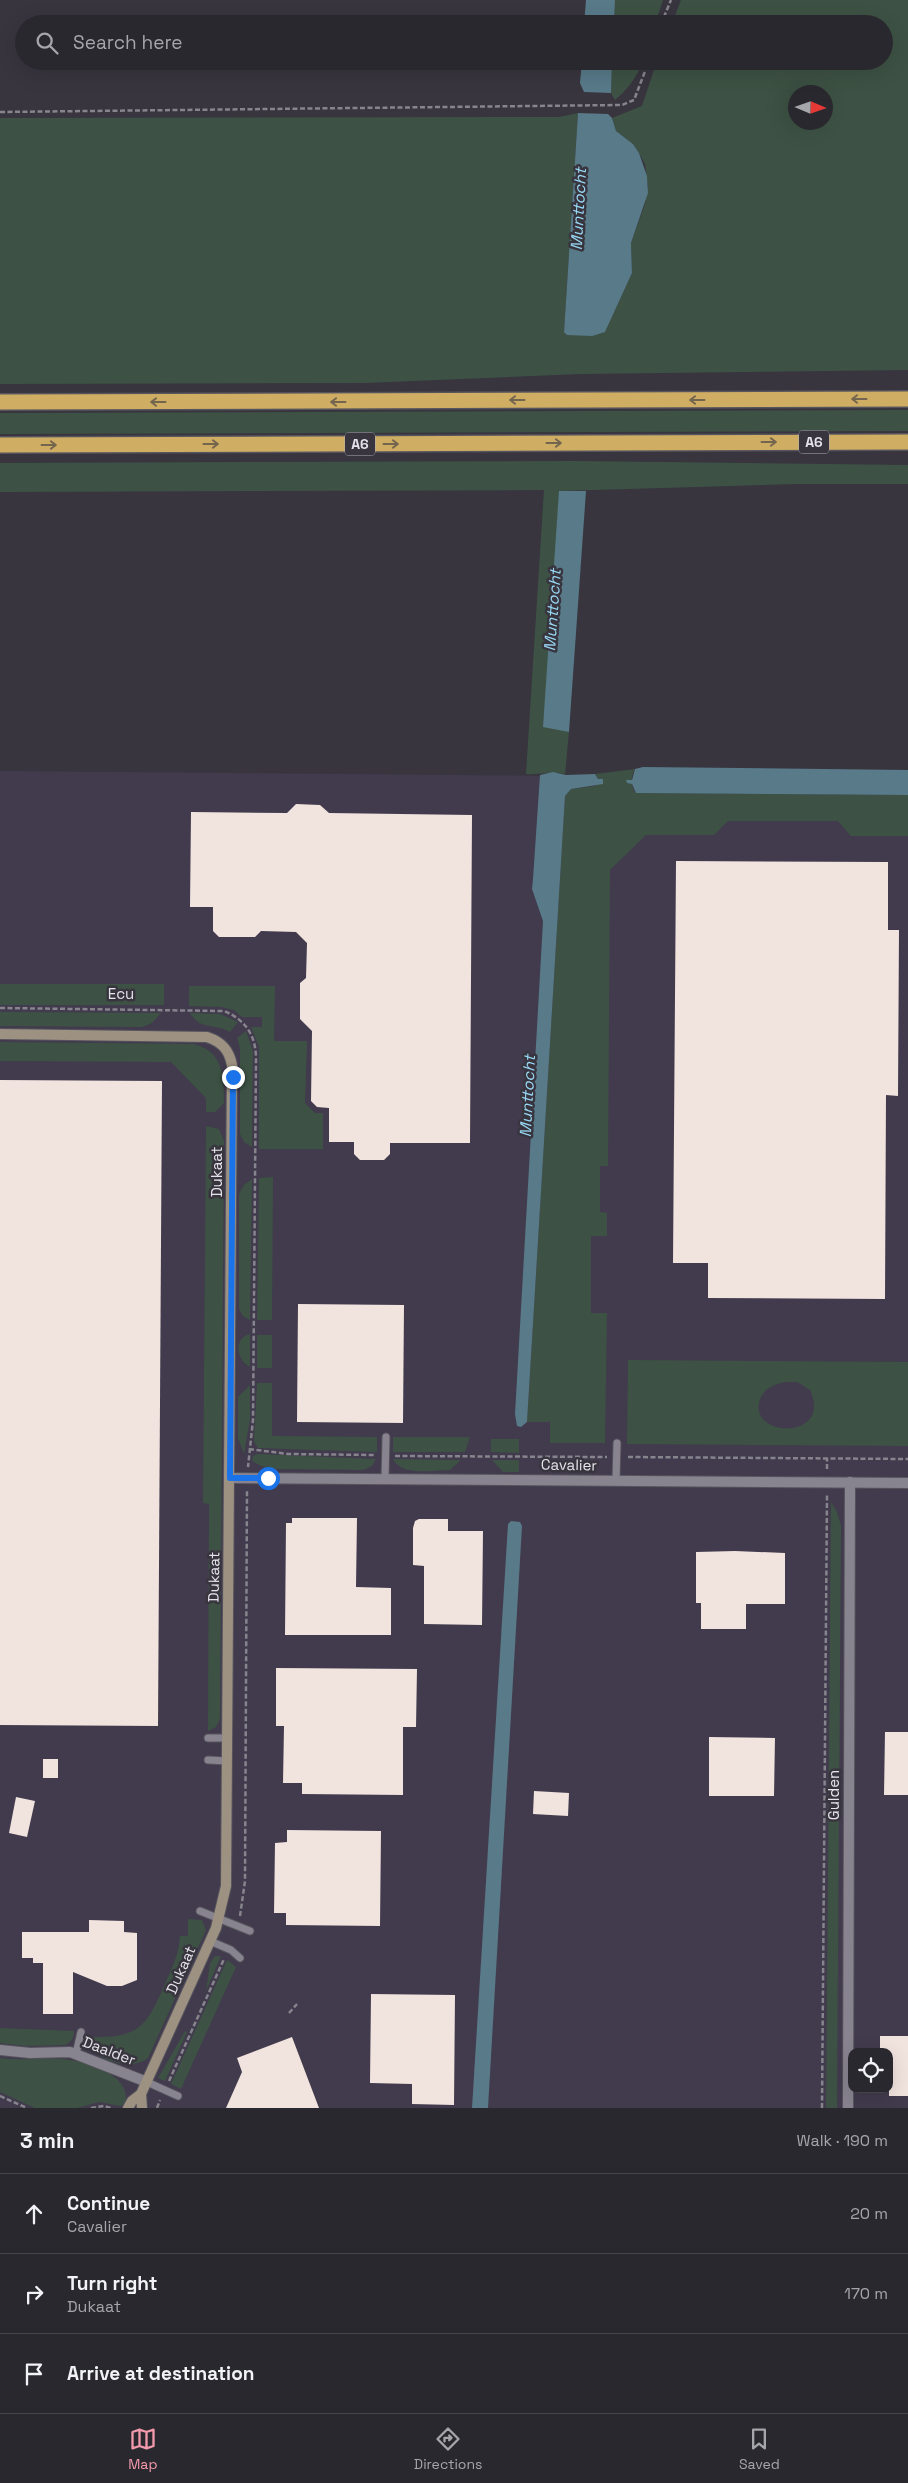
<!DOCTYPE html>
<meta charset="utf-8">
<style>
body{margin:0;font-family:"Space Grotesk",sans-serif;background:#323037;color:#f1f3f6}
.controls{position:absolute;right:15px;bottom:15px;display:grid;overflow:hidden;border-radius:10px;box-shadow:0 5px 20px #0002}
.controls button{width:45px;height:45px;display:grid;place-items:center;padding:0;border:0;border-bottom:1px solid #46444b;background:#2a282f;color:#f1f3f6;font:25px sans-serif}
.compass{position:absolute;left:788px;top:85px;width:45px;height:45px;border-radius:50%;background:#2a282f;box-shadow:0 5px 20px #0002;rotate:92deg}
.stop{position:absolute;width:15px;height:15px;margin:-11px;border:4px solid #1a73e8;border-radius:50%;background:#fff}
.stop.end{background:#1a73e8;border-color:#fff;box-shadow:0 1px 5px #0008}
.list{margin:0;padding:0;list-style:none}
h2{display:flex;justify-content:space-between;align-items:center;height:65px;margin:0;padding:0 20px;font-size:21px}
h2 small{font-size:16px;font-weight:400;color:#a5a6aa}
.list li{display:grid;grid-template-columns:32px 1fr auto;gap:15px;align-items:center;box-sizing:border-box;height:80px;padding:0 20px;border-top:1px solid #46444b}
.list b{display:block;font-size:19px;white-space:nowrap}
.list p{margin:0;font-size:16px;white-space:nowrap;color:#a5a6aa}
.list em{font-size:16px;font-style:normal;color:#a5a6aa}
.icon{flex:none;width:28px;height:28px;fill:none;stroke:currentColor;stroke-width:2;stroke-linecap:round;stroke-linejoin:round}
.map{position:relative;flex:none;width:908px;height:2108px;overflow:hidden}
.search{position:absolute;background:#2a282f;box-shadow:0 5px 20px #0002;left:15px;right:15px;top:15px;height:55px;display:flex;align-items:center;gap:12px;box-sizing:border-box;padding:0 18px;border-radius:28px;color:#a5a6aa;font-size:19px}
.sheet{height:305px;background:#2a282f}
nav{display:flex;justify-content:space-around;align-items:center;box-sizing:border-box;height:70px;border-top:1px solid #46444b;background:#2a282f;font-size:14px;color:#a5a6aa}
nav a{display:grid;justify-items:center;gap:2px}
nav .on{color:#f29aac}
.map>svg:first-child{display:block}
.industrial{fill:#413b4d;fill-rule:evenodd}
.green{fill:#3d5244;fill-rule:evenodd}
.water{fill:#587a89}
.building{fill:#f1e3de}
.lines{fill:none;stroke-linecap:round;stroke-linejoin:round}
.lane-casing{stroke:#56545d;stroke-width:9}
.street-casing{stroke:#56545d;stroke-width:12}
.secondary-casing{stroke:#56545d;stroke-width:12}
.highway-casing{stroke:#56545d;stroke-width:18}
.path{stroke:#86848c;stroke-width:2.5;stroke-dasharray:5 2.5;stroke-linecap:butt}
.lane{stroke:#87848f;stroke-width:7}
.street{stroke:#87848f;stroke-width:10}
.secondary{stroke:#9d9182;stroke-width:10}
.highway{stroke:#cfae64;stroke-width:15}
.oneway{stroke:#74654e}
.route{stroke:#1a73e8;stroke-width:6}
.labels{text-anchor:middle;stroke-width:5;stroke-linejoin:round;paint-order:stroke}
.shield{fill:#38353f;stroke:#b1afb7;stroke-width:1}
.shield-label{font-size:14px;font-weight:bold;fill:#e5e3ea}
.street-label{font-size:15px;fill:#e5e3ea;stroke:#38353f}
.water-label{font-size:16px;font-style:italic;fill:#99d9f5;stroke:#38353f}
</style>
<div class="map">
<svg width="908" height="2108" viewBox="0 0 908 2108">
<rect width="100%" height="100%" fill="#38353f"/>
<path class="industrial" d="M 0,771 L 555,776 L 908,813 L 908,2108 L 0,2108 ZM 852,2052 L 889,2052 L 889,2089 L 852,2089 Z"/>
<g class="green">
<path d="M 615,0 L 663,0 L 655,24 L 614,24 Z"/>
<path d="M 681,0 L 908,0 L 908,370 L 580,374 L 365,383 L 0,384 L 0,118 L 559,117 L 578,113 L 564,332 L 605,332 L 632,273 L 631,243 L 645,204 L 648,187 L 645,164 L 639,153 L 633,144 L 616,131 L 612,118 L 642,106 L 657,61 L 884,61 L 884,24 L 672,24 ZM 796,92 L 826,92 L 826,122 L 796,122 Z"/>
<path d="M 612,61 L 643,61 C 637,77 627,90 615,100 L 611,93 Z"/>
<path d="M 908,410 L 908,431 L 0,434 L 0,413 Z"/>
<path d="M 574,461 L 908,465 L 908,484 L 797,484 L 559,491 L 565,731 L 569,732 L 565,774 C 552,771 539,775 526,774 L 544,490 L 0,492 L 0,463 Z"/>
<path d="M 635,769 C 631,775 630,788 636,793 L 908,795 L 908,836 L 851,836 L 838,821 L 728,821 L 714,835 L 646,835 L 610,870 L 608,1166 L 600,1166 L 600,1212 L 607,1213 L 607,1236 L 591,1236 L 591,1313 L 607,1313 L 605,1443 L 550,1443 L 550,1422 L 527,1422 L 565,796 L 571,789 L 595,786 L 598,779 L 595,774 Z"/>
<rect x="0" y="984" width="164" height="21"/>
<path d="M 189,986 L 275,986 L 274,1041 L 307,1041 L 305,1103 L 315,1113 L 323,1113 L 323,1149 L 259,1149 L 259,1047 L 251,1027 L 262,1027 L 262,1017 L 242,1017 L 234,1010 L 221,1007 L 189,1006 Z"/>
<path d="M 0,1012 L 161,1013 L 152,1023 L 142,1027 L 0,1026 Z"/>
<path d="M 190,1013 L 220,1014 L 238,1022 L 230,1032 C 215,1023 201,1031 190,1013 Z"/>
<path d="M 246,1031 L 253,1051 L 252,1147 L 244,1142 L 240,1134 L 240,1048 L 237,1038 Z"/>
<path d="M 0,1042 L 194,1044 C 224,1052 224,1077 224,1103 L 215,1112 L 206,1112 L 206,1098 L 171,1062 L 0,1061 Z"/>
<path d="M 206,1126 L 219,1129 L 224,1141 L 220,1719 L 216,1727 L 208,1731 L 209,1504 L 203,1503 Z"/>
<path d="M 273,1177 L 272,1320 L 257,1320 L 259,1178 Z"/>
<path d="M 252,1179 L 250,1320 L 243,1316 L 239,1309 L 239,1194 L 244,1185 Z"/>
<path d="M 250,1334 L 250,1367 C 236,1360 233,1338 250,1334 Z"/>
<rect x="257" y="1335" width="15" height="33"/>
<path d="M 628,1360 L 908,1362 L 908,1446 L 627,1444 ZM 787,1382 L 797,1382 L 810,1390 C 834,1442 743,1438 761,1397 C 766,1387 777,1383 787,1382 Z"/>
<path d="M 257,1383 L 272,1383 L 272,1436 L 377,1437 L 377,1452 L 258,1448 L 254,1442 Z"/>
<path d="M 250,1385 L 250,1419 L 244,1454 L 238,1438 L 238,1397 Z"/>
<path d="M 393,1437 L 470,1437 L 465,1452 L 393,1452 Z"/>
<path d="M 491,1439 L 519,1439 L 519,1453 L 491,1452 Z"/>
<path d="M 257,1454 L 376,1459 L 372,1466 L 364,1470 L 275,1469 L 261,1466 L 252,1461 L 253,1456 Z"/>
<path d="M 393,1459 L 461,1460 L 450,1470 C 432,1470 402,1477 393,1459 Z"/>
<path d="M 492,1460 L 519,1460 L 519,1472 L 503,1472 Z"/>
<path d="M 831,1502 L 837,1512 L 841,1526 L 837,2108 L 826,2108 Z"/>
<path d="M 188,1919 L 202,1920 L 206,1930 L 148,2058 C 131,2072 89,2060 87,2037 C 139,2038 145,2029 165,1984 C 172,1968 179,1954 180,1936 L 188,1936 Z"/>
<path d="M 215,1956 L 221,1956 L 206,1991 L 210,1963 Z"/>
<path d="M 227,1960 L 236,1967 L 181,2089 L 171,2084 Z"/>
<path d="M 0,2028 L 74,2031 C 74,2038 71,2042 65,2045 L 26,2046 L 0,2043 Z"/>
<path d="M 185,2031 L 187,2032 L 165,2081 L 158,2078 Z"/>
<path d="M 0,2058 C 21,2061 41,2057 62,2059 C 85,2061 129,2073 126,2101 L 121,2106 L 99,2102 L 77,2108 L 35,2108 L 0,2092 Z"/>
</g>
<g class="water">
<path d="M 586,0 L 615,0 L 614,24 L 584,24 Z"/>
<path d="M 582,61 L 612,61 L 611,93 L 584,92 L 580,83 Z"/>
<path d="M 578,113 L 608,114 L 612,118 L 616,131 L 633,144 L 639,153 L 647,176 L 648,193 L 631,243 L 632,273 L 605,332 L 592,336 L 567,335 L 564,332 Z"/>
<path d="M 559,491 L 586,491 L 569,732 L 543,727 Z"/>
<path d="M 643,767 L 908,770 L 908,795 L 636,793 L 632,784 L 627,783 L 626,780 L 632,780 L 635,769 Z"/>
<path d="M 553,772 L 566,775 L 595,774 L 598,779 L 603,779 L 603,784 L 571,789 L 565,796 L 527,1422 L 521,1427 L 517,1426 L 515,1414 L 542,939 L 543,921 L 532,889 L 533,879 L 540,775 Z"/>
<path d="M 511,1521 L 520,1522 L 522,1526 L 488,2108 L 472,2108 L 508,1524 Z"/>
</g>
<g class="building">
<path d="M 296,804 L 320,805 L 329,813 L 472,815 L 470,1143 L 390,1143 L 390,1154 L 384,1160 L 360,1160 L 354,1154 L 354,1142 L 329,1142 L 329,1108 L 317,1107 L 311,1101 L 312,1031 L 300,1019 L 300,983 L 306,978 L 307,943 L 296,932 L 261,931 L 255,937 L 219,937 L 213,931 L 213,907 L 190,907 L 191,812 L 287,813 Z"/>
<path d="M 676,861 L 888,862 L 888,930 L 899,930 L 898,1096 L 886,1095 L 885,1299 L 708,1298 L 708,1263 L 673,1263 Z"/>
<path d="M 0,1080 L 162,1081 L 158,1726 L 0,1725 Z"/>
<path d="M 298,1304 L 404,1305 L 403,1423 L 297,1422 Z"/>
<path d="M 292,1518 L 357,1518 L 356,1587 L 391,1588 L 391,1635 L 285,1635 L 286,1523 L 292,1523 Z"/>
<path d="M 419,1519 L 448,1519 L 448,1531 L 483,1531 L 482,1625 L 424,1624 L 424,1566 L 413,1565 L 413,1528 L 415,1521 Z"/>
<path d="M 735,1551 L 785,1553 L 785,1604 L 746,1604 L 746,1629 L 701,1629 L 701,1603 L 696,1603 L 696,1552 Z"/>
<path d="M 276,1668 L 417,1669 L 416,1727 L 403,1727 L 403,1795 L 302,1794 L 302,1783 L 283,1783 L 284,1726 L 276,1726 Z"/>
<path d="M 885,1732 L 908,1732 L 908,1795 L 884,1795 Z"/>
<path d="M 709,1737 L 775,1738 L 774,1796 L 709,1796 Z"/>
<rect x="43" y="1759" width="15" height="19"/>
<path d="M 534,1791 L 569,1793 L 568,1816 L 533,1814 Z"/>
<path d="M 16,1797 L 35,1801 L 27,1837 L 9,1833 Z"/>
<path d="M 287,1830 L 381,1831 L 380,1926 L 286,1925 L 286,1913 L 274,1913 L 275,1843 L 287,1842 Z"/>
<path d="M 89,1920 L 124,1921 L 124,1932 L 137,1933 L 137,1980 L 122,1986 L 107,1986 L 73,1972 L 73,2014 L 43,2014 L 43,1963 L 33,1963 L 33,1958 L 22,1958 L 22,1932 L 89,1932 Z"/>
<path d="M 371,1994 L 455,1995 L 454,2105 L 412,2104 L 412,2084 L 370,2083 Z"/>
<path d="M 880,2036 L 908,2036 L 908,2096 L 889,2096 L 889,2052 L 880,2052 Z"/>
<path d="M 292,2037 L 319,2108 L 226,2108 L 242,2072 L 237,2058 Z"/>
</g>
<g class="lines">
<defs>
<g id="lane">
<path d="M 385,1478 L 386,1437"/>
<path d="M 616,1480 L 617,1443"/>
<path d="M 208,1738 L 228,1738"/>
<path d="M 208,1760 L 227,1761"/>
<path d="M 200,1911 L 250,1931"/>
<path d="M 210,1941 L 231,1950 L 240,1958"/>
<path d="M 76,2054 L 81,2032"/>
<path d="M 147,2082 L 178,2096"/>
</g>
<g id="street">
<path d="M 229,1478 L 908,1483"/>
<path d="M 0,2050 L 30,2053 L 70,2052 L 147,2082"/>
<path d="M 848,2108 L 850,1482"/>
</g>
<g id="secondary">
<path d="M 0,1034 L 207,1037 C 222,1042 229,1050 232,1065 L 226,1886 L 216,1928 L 141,2094 L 132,2101 L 128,2108"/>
<path d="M 141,2094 L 142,2108"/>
</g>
<g id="highway">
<path d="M 0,402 L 908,399"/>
<path d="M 0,445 L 908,442"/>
</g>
</defs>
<use href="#lane" class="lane-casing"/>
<use href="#street" class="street-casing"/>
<use href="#secondary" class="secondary-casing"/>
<use href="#highway" class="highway-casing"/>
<g class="path">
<path d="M 661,24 L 671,0"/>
<path d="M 0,112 L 622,105 L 634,100 L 649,61"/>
<path d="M 0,1008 L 224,1011 C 246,1020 256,1036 256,1059 L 253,1420 L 248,1467"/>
<path d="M 249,1449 L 288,1454 L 375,1455"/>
<path d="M 395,1456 L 607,1457"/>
<path d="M 628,1457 L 908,1459"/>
<path d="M 827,1469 L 827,1458"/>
<path d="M 240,1916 L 245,1881 L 247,1490"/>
<path d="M 289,2013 L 297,2004"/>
<path d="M 169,2081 L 224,1959"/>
<path d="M 0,2096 L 27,2108"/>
<path d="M 91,2108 L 104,2106 L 111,2108"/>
<path d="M 157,2108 L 160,2100"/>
<path d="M 822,2108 L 827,1495"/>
</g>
<use href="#lane" class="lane"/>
<use href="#street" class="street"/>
<use href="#secondary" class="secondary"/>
<use href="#highway" class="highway"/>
</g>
<defs><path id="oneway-shaft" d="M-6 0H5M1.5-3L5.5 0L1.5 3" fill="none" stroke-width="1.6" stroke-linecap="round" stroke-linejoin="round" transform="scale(1.25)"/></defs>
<g class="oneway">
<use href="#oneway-shaft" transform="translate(859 399) rotate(180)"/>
<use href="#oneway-shaft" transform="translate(517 400) rotate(180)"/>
<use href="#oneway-shaft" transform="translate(697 400) rotate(180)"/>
<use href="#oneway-shaft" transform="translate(158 402) rotate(180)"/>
<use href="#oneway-shaft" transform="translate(338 402) rotate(180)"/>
<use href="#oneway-shaft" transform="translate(769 442)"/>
<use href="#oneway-shaft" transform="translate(554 443)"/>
<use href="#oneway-shaft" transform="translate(211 444)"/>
<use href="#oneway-shaft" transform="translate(391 444)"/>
<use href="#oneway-shaft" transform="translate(49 445)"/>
</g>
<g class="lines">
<path class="route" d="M 233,1077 L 230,1478 L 268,1478"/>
</g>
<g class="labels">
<g class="shield">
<rect x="799" y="430.5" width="30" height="23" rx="4"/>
<rect x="345" y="432.5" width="30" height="23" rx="4"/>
</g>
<g class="shield-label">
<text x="814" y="447">A6</text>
<text x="360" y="449">A6</text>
</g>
<g class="street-label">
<text x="121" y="999">Ecu</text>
<text transform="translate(217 1172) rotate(-90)" y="5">Dukaat</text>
<text transform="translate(569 1465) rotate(1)" y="5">Cavalier</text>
<text transform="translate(214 1577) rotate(-89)" y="5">Dukaat</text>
<text transform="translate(834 1795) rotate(-90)" y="5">Gulden</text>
<text transform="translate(181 1970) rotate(-66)" y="5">Dukaat</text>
<text transform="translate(109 2051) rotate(21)" y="5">Daalder</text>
</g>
<g class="water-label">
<text transform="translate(578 209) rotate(-87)" y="6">Munttocht</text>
<text transform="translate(552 610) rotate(-86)" y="6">Munttocht</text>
<text transform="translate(527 1096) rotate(-87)" y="6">Munttocht</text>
</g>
</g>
</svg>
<div class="controls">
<button><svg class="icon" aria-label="locate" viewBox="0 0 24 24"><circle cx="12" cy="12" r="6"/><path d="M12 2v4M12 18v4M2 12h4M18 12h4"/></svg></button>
</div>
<svg class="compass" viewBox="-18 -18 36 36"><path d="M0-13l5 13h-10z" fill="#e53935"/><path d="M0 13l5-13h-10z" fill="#a5a6aa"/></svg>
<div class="stop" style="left:268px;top:1478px"></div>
<div class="stop end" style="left:233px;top:1077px"></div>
<div class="search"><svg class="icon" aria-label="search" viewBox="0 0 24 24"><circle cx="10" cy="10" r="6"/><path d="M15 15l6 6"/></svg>Search here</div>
</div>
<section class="sheet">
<h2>3 min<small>Walk · 190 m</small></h2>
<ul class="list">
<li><svg class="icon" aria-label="ahead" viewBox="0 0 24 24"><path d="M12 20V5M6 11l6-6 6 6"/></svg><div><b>Continue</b><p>Cavalier</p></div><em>20 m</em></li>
<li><svg class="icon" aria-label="right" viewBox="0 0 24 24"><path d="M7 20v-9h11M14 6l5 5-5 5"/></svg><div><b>Turn right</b><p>Dukaat</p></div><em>170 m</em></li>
<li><svg class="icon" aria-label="arrive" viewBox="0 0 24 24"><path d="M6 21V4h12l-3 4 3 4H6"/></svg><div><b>Arrive at destination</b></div></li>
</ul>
</section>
<nav>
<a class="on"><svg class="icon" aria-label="map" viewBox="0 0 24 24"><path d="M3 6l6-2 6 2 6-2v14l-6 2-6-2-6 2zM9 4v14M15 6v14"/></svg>Map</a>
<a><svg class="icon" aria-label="directions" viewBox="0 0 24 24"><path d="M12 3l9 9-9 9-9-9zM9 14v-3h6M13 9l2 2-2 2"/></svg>Directions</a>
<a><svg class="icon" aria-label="saved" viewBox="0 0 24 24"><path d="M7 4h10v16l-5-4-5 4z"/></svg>Saved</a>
</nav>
